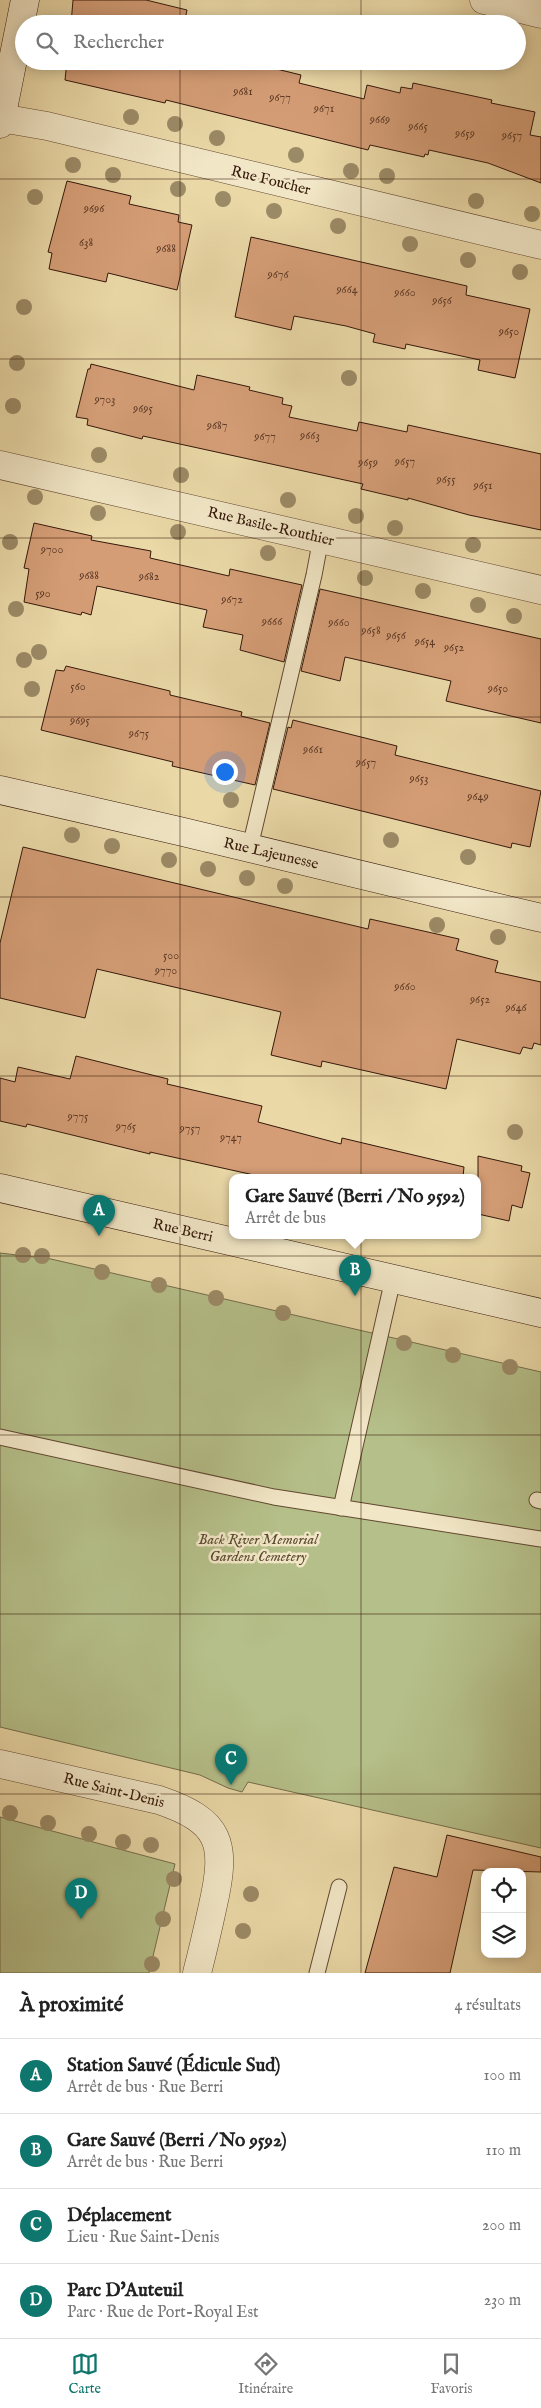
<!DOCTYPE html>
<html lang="fr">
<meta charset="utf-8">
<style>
body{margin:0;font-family:"IM FELL English",serif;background:#f2f2f2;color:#222}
.controls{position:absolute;right:15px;bottom:15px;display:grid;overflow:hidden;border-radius:10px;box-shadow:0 2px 12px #0003}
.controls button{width:45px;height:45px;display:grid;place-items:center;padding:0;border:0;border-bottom:1px solid #e0e0e0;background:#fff;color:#222;font:25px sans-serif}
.you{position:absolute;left:224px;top:771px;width:18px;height:18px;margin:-12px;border:4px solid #fff;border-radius:50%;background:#1a73e8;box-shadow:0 0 0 8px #1a73e833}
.badge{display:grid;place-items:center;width:32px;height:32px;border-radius:50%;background:#0f766e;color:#fff;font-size:16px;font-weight:700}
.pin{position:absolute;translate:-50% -41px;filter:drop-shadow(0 1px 2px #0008)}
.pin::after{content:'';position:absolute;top:26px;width:18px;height:15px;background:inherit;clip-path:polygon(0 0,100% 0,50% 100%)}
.popup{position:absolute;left:229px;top:1174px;width:252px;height:65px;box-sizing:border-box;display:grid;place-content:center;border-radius:10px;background:#fff;filter:drop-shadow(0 1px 4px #0005);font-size:16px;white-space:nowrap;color:#767676}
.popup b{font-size:19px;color:#222}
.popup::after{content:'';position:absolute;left:50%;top:100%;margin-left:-10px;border:10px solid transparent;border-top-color:#fff}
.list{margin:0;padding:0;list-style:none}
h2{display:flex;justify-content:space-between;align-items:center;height:65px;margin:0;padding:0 20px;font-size:21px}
h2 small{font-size:16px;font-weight:400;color:#767676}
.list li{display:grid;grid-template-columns:32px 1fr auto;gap:15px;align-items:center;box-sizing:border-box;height:75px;padding:0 20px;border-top:1px solid #e0e0e0}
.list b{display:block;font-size:19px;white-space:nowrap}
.list p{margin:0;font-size:16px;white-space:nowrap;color:#767676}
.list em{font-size:16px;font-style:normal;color:#767676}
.icon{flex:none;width:28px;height:28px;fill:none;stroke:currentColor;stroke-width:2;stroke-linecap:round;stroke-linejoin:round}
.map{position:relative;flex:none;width:541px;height:1973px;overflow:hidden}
.search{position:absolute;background:#fff;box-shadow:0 2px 12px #0003;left:15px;right:15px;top:15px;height:55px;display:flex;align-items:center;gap:12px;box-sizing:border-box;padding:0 18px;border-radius:28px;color:#767676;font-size:19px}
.sheet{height:365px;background:#fff}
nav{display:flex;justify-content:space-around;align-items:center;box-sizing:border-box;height:70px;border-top:1px solid #e0e0e0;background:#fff;font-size:14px;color:#767676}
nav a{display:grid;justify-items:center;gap:2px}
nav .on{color:#0f766e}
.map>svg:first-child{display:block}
.green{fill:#b5bf89;stroke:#756c4a}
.building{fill:#d49d76;stroke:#35180a}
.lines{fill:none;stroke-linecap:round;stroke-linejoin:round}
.service-casing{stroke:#624831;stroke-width:17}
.minor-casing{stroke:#624831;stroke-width:29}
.secondary-casing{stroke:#35180a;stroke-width:29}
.service{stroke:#f1e6c6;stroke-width:15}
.minor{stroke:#f1e6c6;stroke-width:28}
.secondary{stroke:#f1e6c6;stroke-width:28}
.tree{fill:#9b8a66}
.grid{fill:none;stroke:#35180a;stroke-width:1;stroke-opacity:0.55}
.labels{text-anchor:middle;stroke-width:5;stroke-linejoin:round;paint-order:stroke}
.number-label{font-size:12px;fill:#5d3925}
.street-label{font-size:15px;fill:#35180a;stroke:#f1e6c6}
.park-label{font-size:15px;font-style:italic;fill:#5b4a30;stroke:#f1e6c6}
</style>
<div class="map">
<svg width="541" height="1973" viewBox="0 0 541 1973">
<rect width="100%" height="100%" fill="#ead8a7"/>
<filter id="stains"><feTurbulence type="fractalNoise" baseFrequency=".004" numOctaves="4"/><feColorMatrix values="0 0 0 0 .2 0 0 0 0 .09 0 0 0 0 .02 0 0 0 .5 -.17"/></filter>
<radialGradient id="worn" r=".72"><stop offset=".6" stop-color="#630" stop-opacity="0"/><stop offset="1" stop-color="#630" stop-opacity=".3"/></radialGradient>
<g class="green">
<path d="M 0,1253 L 51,1259 L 541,1372 L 541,1848 L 248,1782 L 242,1792 L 228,1788 L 200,1775 L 0,1727 Z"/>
<path d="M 0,1817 L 175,1864 L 149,1973 L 0,1973 Z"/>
</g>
<g class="building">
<path d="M 73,0 L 146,0 L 187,10 L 184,24 L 71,24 Z"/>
<path d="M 67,61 L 244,61 L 301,75 L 299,83 L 364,99 L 367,85 L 400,93 L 401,87 L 412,89 L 413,83 L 492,100 L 491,103 L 535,112 L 530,135 L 541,137 L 541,183 L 488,163 L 429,150 L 428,155 L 425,154 L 424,157 L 370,145 L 368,150 L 166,100 L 165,103 L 65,80 Z"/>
<path d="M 67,181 L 131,196 L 129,204 L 179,215 L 178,222 L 192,225 L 177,290 L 108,273 L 106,282 L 49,269 L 52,253 L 48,252 Z"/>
<path d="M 251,237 L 467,286 L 466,295 L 530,309 L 515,378 L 478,370 L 480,360 L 406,344 L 405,349 L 373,342 L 375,334 L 346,326 L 294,316 L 291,330 L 235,317 Z"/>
<path d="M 91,364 L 194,390 L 197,375 L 250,387 L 249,390 L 283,398 L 282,404 L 292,406 L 289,417 L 357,431 L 359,422 L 407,432 L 408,425 L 541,454 L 541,530 L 469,515 L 408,498 L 408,500 L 361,489 L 363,484 L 143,436 L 142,439 L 87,425 L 88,419 L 76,417 L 88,369 L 90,369 Z"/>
<path d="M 34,523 L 92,536 L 91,540 L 151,551 L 150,558 L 229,576 L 230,569 L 302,585 L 284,662 L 240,650 L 243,635 L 203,627 L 207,610 L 97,586 L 91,615 L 82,612 L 81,615 L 24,602 L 29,569 L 24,568 Z"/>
<path d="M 320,589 L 541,639 L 541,723 L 446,701 L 451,681 L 345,657 L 340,681 L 301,671 Z"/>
<path d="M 66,666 L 170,691 L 170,695 L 242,712 L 241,716 L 270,723 L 255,785 L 172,766 L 173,762 L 41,730 L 56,670 L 64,671 Z"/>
<path d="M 293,720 L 397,746 L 395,755 L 541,791 L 530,847 L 512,843 L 511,848 L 273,789 L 288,727 L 291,728 Z"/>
<path d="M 23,847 L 368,929 L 370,919 L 459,939 L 456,950 L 498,961 L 495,972 L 541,982 L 541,1045 L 534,1043 L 532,1049 L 523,1047 L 520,1054 L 457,1039 L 446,1089 L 322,1061 L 321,1067 L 271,1055 L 281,1012 L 97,969 L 85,1018 L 0,998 L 0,943 Z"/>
<path d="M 76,1056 L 168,1079 L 167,1084 L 262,1106 L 258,1122 L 341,1144 L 342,1138 L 464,1167 L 463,1177 L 263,1177 L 150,1152 L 150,1154 L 27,1124 L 26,1127 L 0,1121 L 0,1078 L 15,1082 L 18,1067 L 70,1079 Z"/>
<path d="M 478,1156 L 522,1166 L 521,1171 L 530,1173 L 522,1208 L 512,1205 L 509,1221 L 478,1214 Z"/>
<path d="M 447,1835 L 541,1857 L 541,1872 L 473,1870 L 450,1973 L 365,1973 L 394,1867 L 437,1877 Z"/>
</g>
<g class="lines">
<defs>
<g id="service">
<path d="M 250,847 L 314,575 L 321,538"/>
<path d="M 0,1437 L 274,1497 L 541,1539"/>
<path d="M 537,1500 L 541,1501"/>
<path d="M 341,1508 L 393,1279"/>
<path d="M 317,1973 L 339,1887"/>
</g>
<g id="minor">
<path d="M 484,0 L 541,14"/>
<path d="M 1,118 L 47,126 L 541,245"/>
<path d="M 0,465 L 541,590"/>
<path d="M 0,1764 L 159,1800 C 221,1821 227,1843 213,1905 C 208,1928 203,1950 197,1973"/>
</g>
<g id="secondary">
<path d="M 0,124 L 25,0"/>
<path d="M 0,790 L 179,831 L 541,918"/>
<path d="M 0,1188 L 541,1313"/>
</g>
</defs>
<use href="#service" class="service-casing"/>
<use href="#minor" class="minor-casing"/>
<use href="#secondary" class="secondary-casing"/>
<use href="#service" class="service"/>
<use href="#minor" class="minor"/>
<use href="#secondary" class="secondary"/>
</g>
<g class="tree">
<circle cx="131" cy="117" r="8"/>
<circle cx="175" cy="124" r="8"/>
<circle cx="217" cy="138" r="8"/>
<circle cx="296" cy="155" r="8"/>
<circle cx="73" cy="165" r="8"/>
<circle cx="351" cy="171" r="8"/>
<circle cx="113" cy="175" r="8"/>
<circle cx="387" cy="176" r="8"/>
<circle cx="178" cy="189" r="8"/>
<circle cx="35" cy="197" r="8"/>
<circle cx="223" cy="199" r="8"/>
<circle cx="476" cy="201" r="8"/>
<circle cx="274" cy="211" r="8"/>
<circle cx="532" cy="214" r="8"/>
<circle cx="338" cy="226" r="8"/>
<circle cx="410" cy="244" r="8"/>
<circle cx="468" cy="260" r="8"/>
<circle cx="520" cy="272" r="8"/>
<circle cx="24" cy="307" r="8"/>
<circle cx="17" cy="363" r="8"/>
<circle cx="349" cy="378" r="8"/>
<circle cx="13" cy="406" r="8"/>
<circle cx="99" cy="455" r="8"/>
<circle cx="181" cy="475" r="8"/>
<circle cx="35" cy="497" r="8"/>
<circle cx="288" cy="500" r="8"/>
<circle cx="98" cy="513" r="8"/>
<circle cx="356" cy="516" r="8"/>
<circle cx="395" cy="528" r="8"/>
<circle cx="178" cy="532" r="8"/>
<circle cx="10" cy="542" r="8"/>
<circle cx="473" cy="545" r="8"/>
<circle cx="268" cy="553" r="8"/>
<circle cx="365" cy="578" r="8"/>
<circle cx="423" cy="591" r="8"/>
<circle cx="478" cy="605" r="8"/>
<circle cx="16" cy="609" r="8"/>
<circle cx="514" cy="616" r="8"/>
<circle cx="39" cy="652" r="8"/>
<circle cx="24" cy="660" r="8"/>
<circle cx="32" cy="689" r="8"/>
<circle cx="231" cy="800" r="8"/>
<circle cx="72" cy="835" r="8"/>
<circle cx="391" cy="840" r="8"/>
<circle cx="112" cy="846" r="8"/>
<circle cx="468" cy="857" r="8"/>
<circle cx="169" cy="860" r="8"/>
<circle cx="208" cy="869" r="8"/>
<circle cx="247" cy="878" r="8"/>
<circle cx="285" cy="886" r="8"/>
<circle cx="437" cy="925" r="8"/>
<circle cx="498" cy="937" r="8"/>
<circle cx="515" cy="1132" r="8"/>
<circle cx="23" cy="1255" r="8"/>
<circle cx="42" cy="1256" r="8"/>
<circle cx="102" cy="1272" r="8"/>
<circle cx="159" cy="1285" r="8"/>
<circle cx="216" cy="1298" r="8"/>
<circle cx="283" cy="1313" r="8"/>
<circle cx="404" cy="1343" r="8"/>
<circle cx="453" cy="1355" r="8"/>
<circle cx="510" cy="1367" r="8"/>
<circle cx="10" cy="1813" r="8"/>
<circle cx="48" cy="1823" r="8"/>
<circle cx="89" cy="1834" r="8"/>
<circle cx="123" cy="1842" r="8"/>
<circle cx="151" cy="1845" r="8"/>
<circle cx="174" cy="1879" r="8"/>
<circle cx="251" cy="1894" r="8"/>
<circle cx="163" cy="1919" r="8"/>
<circle cx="243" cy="1931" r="8"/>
<circle cx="152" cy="1964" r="8"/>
</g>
<path class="grid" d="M 180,0 L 180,24M 361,0 L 361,24M 180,61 L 180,1973M 361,61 L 361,1973M 0,179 L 541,179M 0,359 L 541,359M 0,538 L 541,538M 0,717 L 541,717M 0,897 L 541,897M 0,1076 L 541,1076M 0,1256 L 541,1256M 0,1435 L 541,1435M 0,1614 L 541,1614M 0,1794 L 541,1794"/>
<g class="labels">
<g class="number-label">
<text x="243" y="95">9681</text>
<text x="280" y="101">9677</text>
<text x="324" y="112">9671</text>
<text x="380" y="123">9669</text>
<text x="418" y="130">9665</text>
<text x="465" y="137">9659</text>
<text x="512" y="139">9657</text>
<text x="94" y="212">9696</text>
<text x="86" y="246">638</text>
<text x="166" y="252">9688</text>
<text x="278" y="278">9676</text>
<text x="347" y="293">9664</text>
<text x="405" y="296">9660</text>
<text x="442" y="304">9656</text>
<text x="509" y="335">9650</text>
<text x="105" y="403">9703</text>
<text x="143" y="412">9695</text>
<text x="217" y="429">9687</text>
<text x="310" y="439">9663</text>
<text x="265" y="440">9677</text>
<text x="405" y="465">9657</text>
<text x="368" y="466">9659</text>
<text x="446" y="483">9655</text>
<text x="483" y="489">9651</text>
<text x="52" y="553">9700</text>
<text x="89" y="579">9688</text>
<text x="149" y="580">9682</text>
<text x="43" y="597">590</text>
<text x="232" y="603">9672</text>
<text x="272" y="625">9666</text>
<text x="339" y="626">9660</text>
<text x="371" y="634">9658</text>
<text x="396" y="639">9656</text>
<text x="425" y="645">9654</text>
<text x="454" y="651">9652</text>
<text x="78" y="690">560</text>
<text x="498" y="692">9650</text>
<text x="80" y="724">9695</text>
<text x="139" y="737">9675</text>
<text x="313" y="753">9661</text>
<text x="366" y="766">9657</text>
<text x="419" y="782">9653</text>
<text x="478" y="800">9649</text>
<text x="171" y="959">500</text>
<text x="166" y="974">9770</text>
<text x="405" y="990">9660</text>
<text x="480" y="1003">9652</text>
<text x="516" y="1011">9646</text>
<text x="78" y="1120">9775</text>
<text x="126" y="1130">9765</text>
<text x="190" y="1132">9757</text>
<text x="231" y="1141">9747</text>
</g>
<g class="street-label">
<text transform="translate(271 180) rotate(14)" y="5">Rue Foucher</text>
<text transform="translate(271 526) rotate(13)" y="5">Rue Basile-Routhier</text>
<text transform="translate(271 853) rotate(13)" y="5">Rue Lajeunesse</text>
<text transform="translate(183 1230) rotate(13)" y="5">Rue Berri</text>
<text transform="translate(114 1790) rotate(14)" y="5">Rue Saint-Denis</text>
</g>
<g class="park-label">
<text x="258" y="1544">Back River Memorial<tspan x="258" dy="17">Gardens Cemetery</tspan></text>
</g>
</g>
<rect width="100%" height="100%" filter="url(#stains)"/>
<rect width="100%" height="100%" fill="url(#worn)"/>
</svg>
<div class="controls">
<button><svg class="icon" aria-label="locate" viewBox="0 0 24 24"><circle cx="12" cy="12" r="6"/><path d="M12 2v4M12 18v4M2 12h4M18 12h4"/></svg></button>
<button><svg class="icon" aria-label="layers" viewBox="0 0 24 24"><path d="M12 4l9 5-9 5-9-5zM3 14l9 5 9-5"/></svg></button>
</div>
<div class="you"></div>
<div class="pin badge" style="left:99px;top:1236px">A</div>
<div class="pin badge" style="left:355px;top:1296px">B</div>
<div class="popup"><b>Gare Sauvé (Berri / No 9592)</b>Arrêt de bus</div>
<div class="pin badge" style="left:231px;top:1785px">C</div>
<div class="pin badge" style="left:81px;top:1919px">D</div>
<div class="search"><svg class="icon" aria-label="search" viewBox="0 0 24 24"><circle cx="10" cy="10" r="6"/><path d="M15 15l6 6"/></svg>Rechercher</div>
</div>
<section class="sheet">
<h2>À proximité<small>4 résultats</small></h2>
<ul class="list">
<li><span class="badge">A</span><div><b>Station Sauvé (Édicule Sud)</b><p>Arrêt de bus · Rue Berri</p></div><em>100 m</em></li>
<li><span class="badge">B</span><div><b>Gare Sauvé (Berri / No 9592)</b><p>Arrêt de bus · Rue Berri</p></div><em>110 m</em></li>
<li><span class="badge">C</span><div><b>Déplacement</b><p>Lieu · Rue Saint-Denis</p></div><em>200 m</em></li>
<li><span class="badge">D</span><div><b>Parc D'Auteuil</b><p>Parc · Rue de Port-Royal Est</p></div><em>230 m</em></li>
</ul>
</section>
<nav>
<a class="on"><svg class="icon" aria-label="map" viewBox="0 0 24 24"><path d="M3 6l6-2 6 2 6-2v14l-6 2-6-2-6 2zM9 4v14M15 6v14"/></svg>Carte</a>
<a><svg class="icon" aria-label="directions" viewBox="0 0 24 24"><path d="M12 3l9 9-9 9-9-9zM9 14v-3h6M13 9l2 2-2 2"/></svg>Itinéraire</a>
<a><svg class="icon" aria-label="saved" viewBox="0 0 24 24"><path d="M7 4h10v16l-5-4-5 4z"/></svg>Favoris</a>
</nav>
